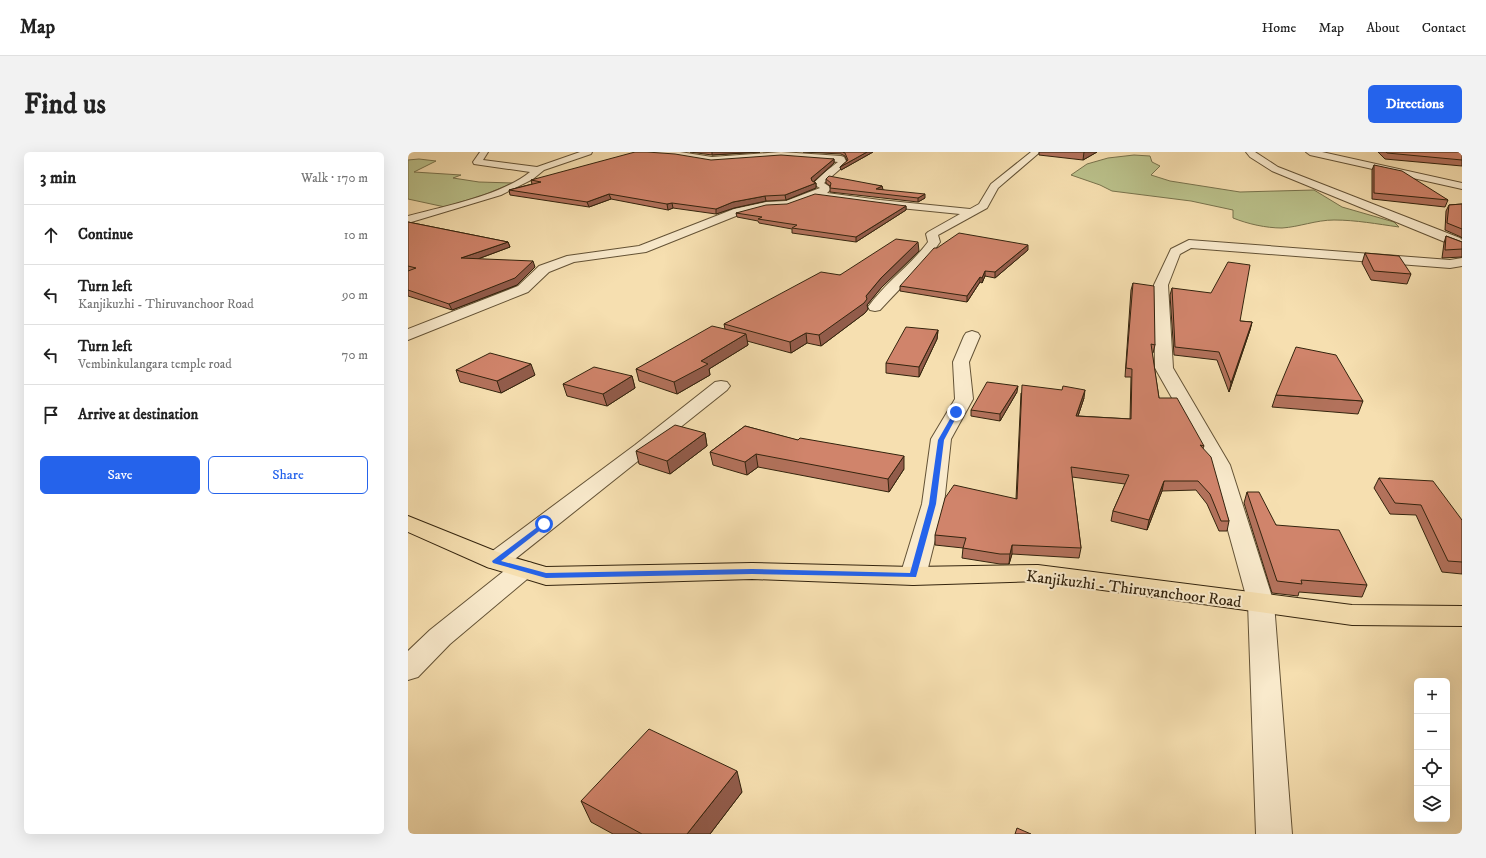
<!DOCTYPE html>
<meta charset="utf-8">
<style>
body{margin:0;font-family:"IM FELL DW Pica",serif;background:#f2f2f2;color:#222}
.controls{position:absolute;right:12px;bottom:12px;display:grid;overflow:hidden;border-radius:6px;box-shadow:0 4px 16px #0002}
.controls button{width:36px;height:36px;display:grid;place-items:center;padding:0;border:0;border-bottom:1px solid #e0e0e0;background:#fff;color:#222;font:20px sans-serif}
.stop{position:absolute;width:12px;height:12px;margin:-9px;border:3px solid #2563eb;border-radius:50%;background:#fff}
.stop.end{background:#2563eb;border-color:#fff;box-shadow:0 1px 4px #0008}
.list{margin:0;padding:0;list-style:none}
h2{display:flex;justify-content:space-between;align-items:center;height:52px;margin:0;padding:0 16px;font-size:17px}
h2 small{font-size:13px;font-weight:400;color:#767676}
.list li{display:grid;grid-template-columns:26px 1fr auto;gap:12px;align-items:center;box-sizing:border-box;height:60px;padding:0 16px;border-top:1px solid #e0e0e0}
.list b{display:block;font-size:15px;white-space:nowrap}
.list p{margin:0;font-size:13px;white-space:nowrap;color:#767676}
.list em{font-size:13px;font-style:normal;color:#767676}
.actions{display:flex;gap:8px;padding:12px 16px}
.actions a{flex:1;padding:9px 0;border:1px solid #2563eb;border-radius:6px;text-align:center;font-size:14px;color:#2563eb}
.actions .main{background:#2563eb;color:#fff}
.icon{flex:none;width:22px;height:22px;fill:none;stroke:currentColor;stroke-width:2;stroke-linecap:round;stroke-linejoin:round}
.map{position:relative;flex:none;width:1054px;height:682px;overflow:hidden;border-radius:6px}
header{display:flex;align-items:center;gap:24px;box-sizing:border-box;height:56px;padding:0 20px;background:#fff;border-bottom:1px solid #e0e0e0}
header strong{font-size:19px}
nav{display:flex;gap:22px;margin-inline-start:auto;font-size:14px}
.intro{display:flex;align-items:center;justify-content:space-between;box-sizing:border-box;height:96px;padding:0 24px}
h1{margin:0;font-size:28px}
.button{padding:10px 18px;border-radius:6px;background:#2563eb;color:#fff;font-size:14px;font-weight:700}
main{display:flex;gap:24px;padding:0 24px}
aside{flex:1;background:#fff;border-radius:6px;box-shadow:0 4px 16px #0002}
.map>svg:first-child{display:block}
.green{fill:#bbc28c;stroke:#78734d}
.lines{fill:none;stroke-linecap:round;stroke-linejoin:round}
.minor-casing{stroke:#645336;stroke-width:2}
.major-casing{stroke:#34240e;stroke-width:2}
.minor{fill:#f9eacc;fill-rule:evenodd}
.major{fill:#f6dfb0;fill-rule:evenodd}
.wall{fill:#b3725c;stroke:#34240e}
.shaded-wall{fill:#925c4b;stroke:#34240e}
.building{fill:#d0846b;stroke:#34240e}
.route{fill:#2563eb}
.labels{text-anchor:middle;stroke-width:4;stroke-linejoin:round;paint-order:stroke}
.street-label{font-size:16px;fill:#34240e;stroke:#f9eacc}
</style>
<header>
<strong>Map</strong>
<nav><a>Home</a><a>Map</a><a>About</a><a>Contact</a></nav>
</header>
<div class="intro"><h1>Find us</h1><a class="button">Directions</a></div>
<main>
<aside>
<h2>3 min<small>Walk · 170 m</small></h2>
<ul class="list">
<li><svg class="icon" aria-label="ahead" viewBox="0 0 24 24"><path d="M12 20V5M6 11l6-6 6 6"/></svg><div><b>Continue</b></div><em>10 m</em></li>
<li><svg class="icon" aria-label="left" viewBox="0 0 24 24"><path d="M17 20v-9H6M10 6l-5 5 5 5"/></svg><div><b>Turn left</b><p>Kanjikuzhi - Thiruvanchoor Road</p></div><em>90 m</em></li>
<li><svg class="icon" aria-label="left" viewBox="0 0 24 24"><path d="M17 20v-9H6M10 6l-5 5 5 5"/></svg><div><b>Turn left</b><p>Vembinkulangara temple road</p></div><em>70 m</em></li>
<li><svg class="icon" aria-label="arrive" viewBox="0 0 24 24"><path d="M6 21V4h12l-3 4 3 4H6"/></svg><div><b>Arrive at destination</b></div></li>
</ul>
<div class="actions"><a class="main">Save</a><a>Share</a></div>
</aside>
<div class="map">
<svg width="1054" height="682" viewBox="0 0 1054 682">
<rect width="100%" height="100%" fill="#f6dfb0"/>
<filter id="stains"><feTurbulence type="fractalNoise" baseFrequency=".005" numOctaves="4"/><feColorMatrix values="0 0 0 0 .2 0 0 0 0 .09 0 0 0 0 .02 0 0 0 .5 -.17"/></filter>
<radialGradient id="worn" r=".72"><stop offset=".6" stop-color="#630" stop-opacity="0"/><stop offset="1" stop-color="#630" stop-opacity=".3"/></radialGradient>
<g class="green">
<path d="M 726,3 L 742,4 L 744,10 L 752,14 L 743,23 L 762,29 L 832,40 L 906,38 L 934,55 L 986,70 L 991,75 C 969,72 948,68 926,68 C 908,68 891,75 874,76 C 858,76 840,72 825,66 L 825,58 L 783,49 L 704,39 L 692,33 L 663,23 L 679,12 L 700,6 Z"/>
<path d="M 11,7 L 28,9 L 6,20 L 53,23 L 45,26 L 71,30 L 105,31 L 81,41 L 37,55 L 0,47 L 0,8 Z"/>
</g>
<g class="lines">
<defs>
<g id="minor">
<path d="M 72,0 L 80,0 L 75,8 L 129,15 L 172,0 L 184,0 L 183,2 L 136,18 L 125,27 L 93,43 L 0,71 L 0,64 C 37,54 92,44 122,20 L 66,12 L 65,10 Z"/>
<path d="M 236,0 L 272,0 L 304,5 L 373,0 L 433,4 L 436,5 L 439,11 L 416,31 L 422,35 L 422,38 L 419,41 L 472,48 L 562,57 L 571,52 L 583,32 L 623,0 L 632,0 L 590,36 L 579,56 L 530,83 L 532,90 C 515,115 492,136 472,158 L 467,159 L 462,158 L 460,155 C 477,131 502,114 520,90 L 518,82 L 520,80 L 552,62 L 472,54 L 407,45 L 379,55 L 358,56 L 333,62 L 238,100 L 166,110 L 141,120 L 120,140 L 0,188 L 0,177 L 110,134 L 131,114 L 159,104 L 231,94 L 326,57 L 358,50 L 378,49 L 412,36 L 405,32 C 412,23 421,17 430,10 L 404,7 L 373,6 L 304,11 L 268,5 L 240,3 Z"/>
<path d="M 838,0 L 847,0 L 870,15 L 1052,86 L 1054,88 L 1054,97 L 864,19 L 842,5 Z"/>
<path d="M 898,0 L 914,0 L 1054,31 L 1054,37 L 902,3 Z"/>
<path d="M 781,88 L 1042,108 L 1054,106 L 1054,114 L 1042,116 L 783,96 L 772,102 L 760,133 L 765,216 L 822,313 L 866,451 L 884,682 L 848,682 L 840,451 L 802,313 L 747,216 L 746,133 L 763,97 Z"/>
<path d="M 564,179 L 570,181 L 572,184 L 561,210 L 565,247 L 543,287 L 536,352 L 518,424 L 514,430 L 505,433 L 496,430 L 492,424 L 514,352 L 523,287 L 547,247 L 545,210 L 556,184 L 558,181 Z"/>
<path d="M 313,229 L 319,230 L 322,234 L 319,238 L 97,415 L 88,417 L 79,415 L 76,409 L 79,403 L 227,293 L 307,230 Z"/>
<path d="M 115,409 L 124,411 L 128,417 L 124,423 L 42,492 L 10,525 L 0,528 L 0,499 L 22,478 L 106,411 Z"/>
</g>
<path id="major" d="M 0,364 L 97,403 L 138,415 L 344,411 L 505,415 L 630,413 L 944,453 L 1054,454 L 1054,474 L 944,473 L 630,429 L 505,433 L 344,427 L 138,433 L 79,415 L 0,380 Z"/>
</defs>
<use href="#minor" class="minor-casing"/>
<use href="#major" class="major-casing"/>
<use href="#minor" class="minor"/>
<use href="#major" class="major"/>
</g>
<g class="wall">
<path d="M 282,0 L 352,0 L 304,3 Z"/>
<path d="M 395,0 L 465,0 L 433,18 L 432,15 L 439,9 L 437,4 L 433,2 Z"/>
<path d="M 631,0 L 689,0 L 675,8 L 631,3 Z"/>
<path d="M 970,0 L 1052,0 L 1054,2 L 1054,14 L 977,7 Z"/>
<path d="M 426,7 L 426,11 L 406,30 L 408,31 L 408,36 L 378,48 L 358,49 L 326,56 L 308,62 L 265,56 L 260,58 L 203,47 L 181,55 L 102,43 L 101,38 L 124,32 L 123,28 Z"/>
<path d="M 966,13 L 1040,48 L 1037,55 L 964,47 L 964,18 Z"/>
<path d="M 418,27 L 474,34 L 475,38 L 517,46 L 510,50 L 422,40 L 422,34 L 418,31 Z"/>
<path d="M 1054,52 L 1054,86 L 1053,85 L 1037,78 L 1038,59 L 1041,53 Z"/>
<path d="M 498,54 L 498,58 L 448,90 L 384,81 L 384,77 L 351,71 L 350,69 L 329,65 L 328,61 Z"/>
<path d="M 0,70 L 100,90 L 102,95 L 70,107 L 127,115 L 109,133 L 44,158 L 0,144 Z"/>
<path d="M 1038,84 L 1054,90 L 1054,105 L 1034,106 L 1036,91 Z"/>
<path d="M 620,98 L 587,126 L 577,124 L 574,131 L 572,130 L 559,150 L 492,139 L 492,134 Z"/>
<path d="M 511,99 L 473,136 L 459,153 L 460,157 L 457,161 L 413,194 L 399,191 L 383,201 L 339,189 L 340,193 L 301,217 L 302,223 L 269,242 L 231,229 L 228,217 L 317,177 L 316,172 L 432,123 Z"/>
<path d="M 957,101 L 1003,122 L 999,132 L 963,128 L 954,111 Z"/>
<path d="M 725,131 L 747,193 L 745,201 L 744,201 L 751,246 L 796,294 L 795,296 L 821,369 L 819,379 L 811,379 L 799,352 L 788,338 L 754,339 L 739,378 L 703,369 L 705,359 L 717,332 L 664,325 L 673,396 L 671,406 L 604,402 L 601,412 L 592,412 L 554,406 L 555,396 L 527,393 L 527,383 L 608,347 L 613,241 L 676,246 L 670,264 L 722,267 L 723,225 L 717,225 L 723,138 Z"/>
<path d="M 764,136 L 832,169 L 844,170 L 842,178 L 821,240 L 809,208 L 766,203 L 762,143 Z"/>
<path d="M 530,178 L 529,187 L 511,225 L 478,221 L 478,211 Z"/>
<path d="M 48,218 L 127,223 L 93,241 L 52,230 Z"/>
<path d="M 224,224 L 227,236 L 199,254 L 159,244 L 155,232 Z"/>
<path d="M 609,240 L 592,269 L 563,264 L 563,258 Z"/>
<path d="M 868,243 L 955,249 L 950,262 L 864,255 Z"/>
<path d="M 337,274 L 496,317 L 481,340 L 350,315 L 339,323 L 305,313 L 302,300 Z"/>
<path d="M 297,281 L 299,294 L 262,322 L 231,312 L 228,299 Z"/>
<path d="M 971,326 L 1054,368 L 1054,422 L 1034,420 L 1008,363 L 982,362 L 966,336 Z"/>
<path d="M 839,340 L 868,373 L 959,433 L 954,445 L 891,440 L 890,444 L 864,441 L 836,351 Z"/>
<path d="M 334,640 L 302,682 L 205,682 L 183,670 L 173,649 Z"/>
</g>
<g class="shaded-wall">
<path d="M 304,0 L 352,0 L 304,3 Z"/>
<path d="M 459,0 L 465,0 L 433,18 L 432,15 Z"/>
<path d="M 676,0 L 689,0 L 675,8 Z"/>
<path d="M 426,7 L 426,11 L 404,31 L 403,26 Z"/>
<path d="M 408,31 L 408,36 L 378,48 L 377,43 Z"/>
<path d="M 474,34 L 475,38 L 468,37 Z"/>
<path d="M 201,42 L 203,47 L 181,55 L 179,50 Z"/>
<path d="M 517,42 L 517,46 L 510,50 L 510,46 Z"/>
<path d="M 357,44 L 358,49 L 326,56 L 308,62 L 308,57 L 325,50 Z"/>
<path d="M 264,51 L 265,56 L 260,58 L 259,52 Z"/>
<path d="M 498,54 L 498,58 L 448,90 L 448,85 Z"/>
<path d="M 100,90 L 102,95 L 56,112 L 53,106 Z"/>
<path d="M 510,90 L 511,99 L 473,136 L 459,153 L 460,157 L 457,161 L 413,194 L 411,183 L 458,144 L 473,126 Z"/>
<path d="M 620,93 L 620,98 L 587,126 L 587,120 Z"/>
<path d="M 125,109 L 127,115 L 109,133 L 44,158 L 41,152 Z"/>
<path d="M 577,119 L 577,124 L 574,131 L 574,126 Z"/>
<path d="M 572,125 L 572,130 L 559,150 L 559,144 Z"/>
<path d="M 844,170 L 842,178 L 821,240 L 823,231 Z"/>
<path d="M 530,178 L 529,187 L 511,225 L 511,215 Z"/>
<path d="M 398,181 L 399,191 L 383,201 L 382,190 Z"/>
<path d="M 338,182 L 340,193 L 301,217 L 302,223 L 269,242 L 266,230 L 293,209 Z"/>
<path d="M 123,212 L 127,223 L 93,241 L 89,229 Z"/>
<path d="M 224,224 L 227,236 L 199,254 L 195,242 Z"/>
<path d="M 610,234 L 609,240 L 592,269 L 592,262 Z"/>
<path d="M 677,238 L 676,246 L 667,273 L 668,264 Z"/>
<path d="M 297,281 L 299,294 L 262,322 L 259,309 Z"/>
<path d="M 348,302 L 350,315 L 339,323 L 337,310 Z"/>
<path d="M 496,304 L 496,317 L 481,340 L 480,327 Z"/>
<path d="M 756,329 L 754,339 L 739,378 L 741,368 Z"/>
<path d="M 604,393 L 604,402 L 601,412 L 602,402 Z"/>
<path d="M 329,619 L 334,640 L 302,682 L 279,682 Z"/>
</g>
<g class="building">
<path d="M 227,0 L 239,0 L 267,2 L 303,8 L 373,3 L 426,7 L 403,26 L 404,29 L 408,31 L 377,43 L 357,44 L 325,50 L 308,57 L 264,51 L 259,52 L 201,42 L 179,50 L 101,38 L 133,30 L 123,28 Z"/>
<path d="M 435,0 L 459,0 L 432,15 L 440,8 L 437,1 Z"/>
<path d="M 978,0 L 1052,0 L 1054,2 L 1054,8 L 979,1 Z"/>
<path d="M 966,13 L 994,19 L 1040,48 L 966,41 Z"/>
<path d="M 421,24 L 474,34 L 468,37 L 517,42 L 510,46 L 422,36 L 423,31 L 418,27 Z"/>
<path d="M 407,42 L 498,54 L 448,85 L 384,76 L 389,73 L 350,67 L 354,65 L 328,61 L 358,53 L 379,52 Z"/>
<path d="M 1054,52 L 1054,77 L 1039,71 L 1041,53 Z"/>
<path d="M 0,70 L 100,90 L 53,106 L 125,109 L 107,126 L 41,152 L 0,138 L 0,119 L 8,116 L 0,114 Z"/>
<path d="M 551,81 L 620,93 L 587,120 L 577,119 L 574,126 L 572,125 L 559,144 L 492,134 L 526,96 L 529,96 Z"/>
<path d="M 1038,84 L 1054,90 L 1054,97 L 1037,98 Z"/>
<path d="M 488,87 L 510,90 L 473,126 L 458,144 L 459,147 L 456,151 L 411,183 L 398,181 L 382,190 L 316,172 L 413,120 L 432,123 Z"/>
<path d="M 957,101 L 991,104 L 1003,122 L 966,119 Z"/>
<path d="M 820,110 L 842,113 L 832,169 L 844,170 L 823,231 L 811,200 L 767,195 L 764,136 L 803,141 Z"/>
<path d="M 725,131 L 746,134 L 747,193 L 743,192 L 751,246 L 769,246 L 796,294 L 792,293 L 803,305 L 821,369 L 813,369 L 802,342 L 790,329 L 756,329 L 741,368 L 705,359 L 721,323 L 663,315 L 673,396 L 604,393 L 602,402 L 592,402 L 555,396 L 558,386 L 527,383 L 537,346 L 546,333 L 609,347 L 614,233 L 654,238 L 655,234 L 677,238 L 668,264 L 723,267 L 724,217 L 718,216 Z"/>
<path d="M 304,174 L 338,182 L 293,209 L 300,212 L 266,230 L 228,217 Z"/>
<path d="M 498,175 L 530,178 L 511,215 L 478,211 Z"/>
<path d="M 888,195 L 928,203 L 955,249 L 868,243 Z"/>
<path d="M 82,201 L 123,212 L 89,229 L 48,218 Z"/>
<path d="M 186,215 L 224,224 L 195,242 L 155,232 Z"/>
<path d="M 579,230 L 610,234 L 592,262 L 563,258 Z"/>
<path d="M 267,273 L 297,281 L 259,309 L 228,299 Z"/>
<path d="M 337,274 L 390,288 L 392,286 L 496,304 L 480,327 L 348,302 L 337,310 L 302,300 Z"/>
<path d="M 971,326 L 1025,329 L 1054,368 L 1054,410 L 1040,409 L 1013,353 L 987,351 Z"/>
<path d="M 839,340 L 851,340 L 868,373 L 931,378 L 959,433 L 893,428 L 894,432 L 869,429 Z"/>
<path d="M 241,577 L 329,619 L 279,682 L 234,682 L 173,649 Z"/>
<path d="M 609,676 L 623,682 L 607,682 Z"/>
</g>
<path class="route" d="M 548,259 L 551,260 L 536,288 L 528,352 L 508,425 L 344,422 L 138,426 L 85,411 L 84,409 L 136,370 L 139,370 L 139,373 L 93,409 L 138,421 L 344,417 L 502,421 L 521,352 L 530,288 L 546,260 Z"/>
<g class="labels">
<g class="street-label">
<text transform="translate(726 436) rotate(7)" y="6">Kanjikuzhi - Thiruvanchoor Road</text>
</g>
</g>
<rect width="100%" height="100%" filter="url(#stains)"/>
<rect width="100%" height="100%" fill="url(#worn)"/>
</svg>
<div class="controls">
<button>+</button>
<button>−</button>
<button><svg class="icon" aria-label="locate" viewBox="0 0 24 24"><circle cx="12" cy="12" r="6"/><path d="M12 2v4M12 18v4M2 12h4M18 12h4"/></svg></button>
<button><svg class="icon" aria-label="layers" viewBox="0 0 24 24"><path d="M12 4l9 5-9 5-9-5zM3 14l9 5 9-5"/></svg></button>
</div>
<div class="stop" style="left:136px;top:372px"></div>
<div class="stop end" style="left:548px;top:260px"></div>
</div>
</main>
